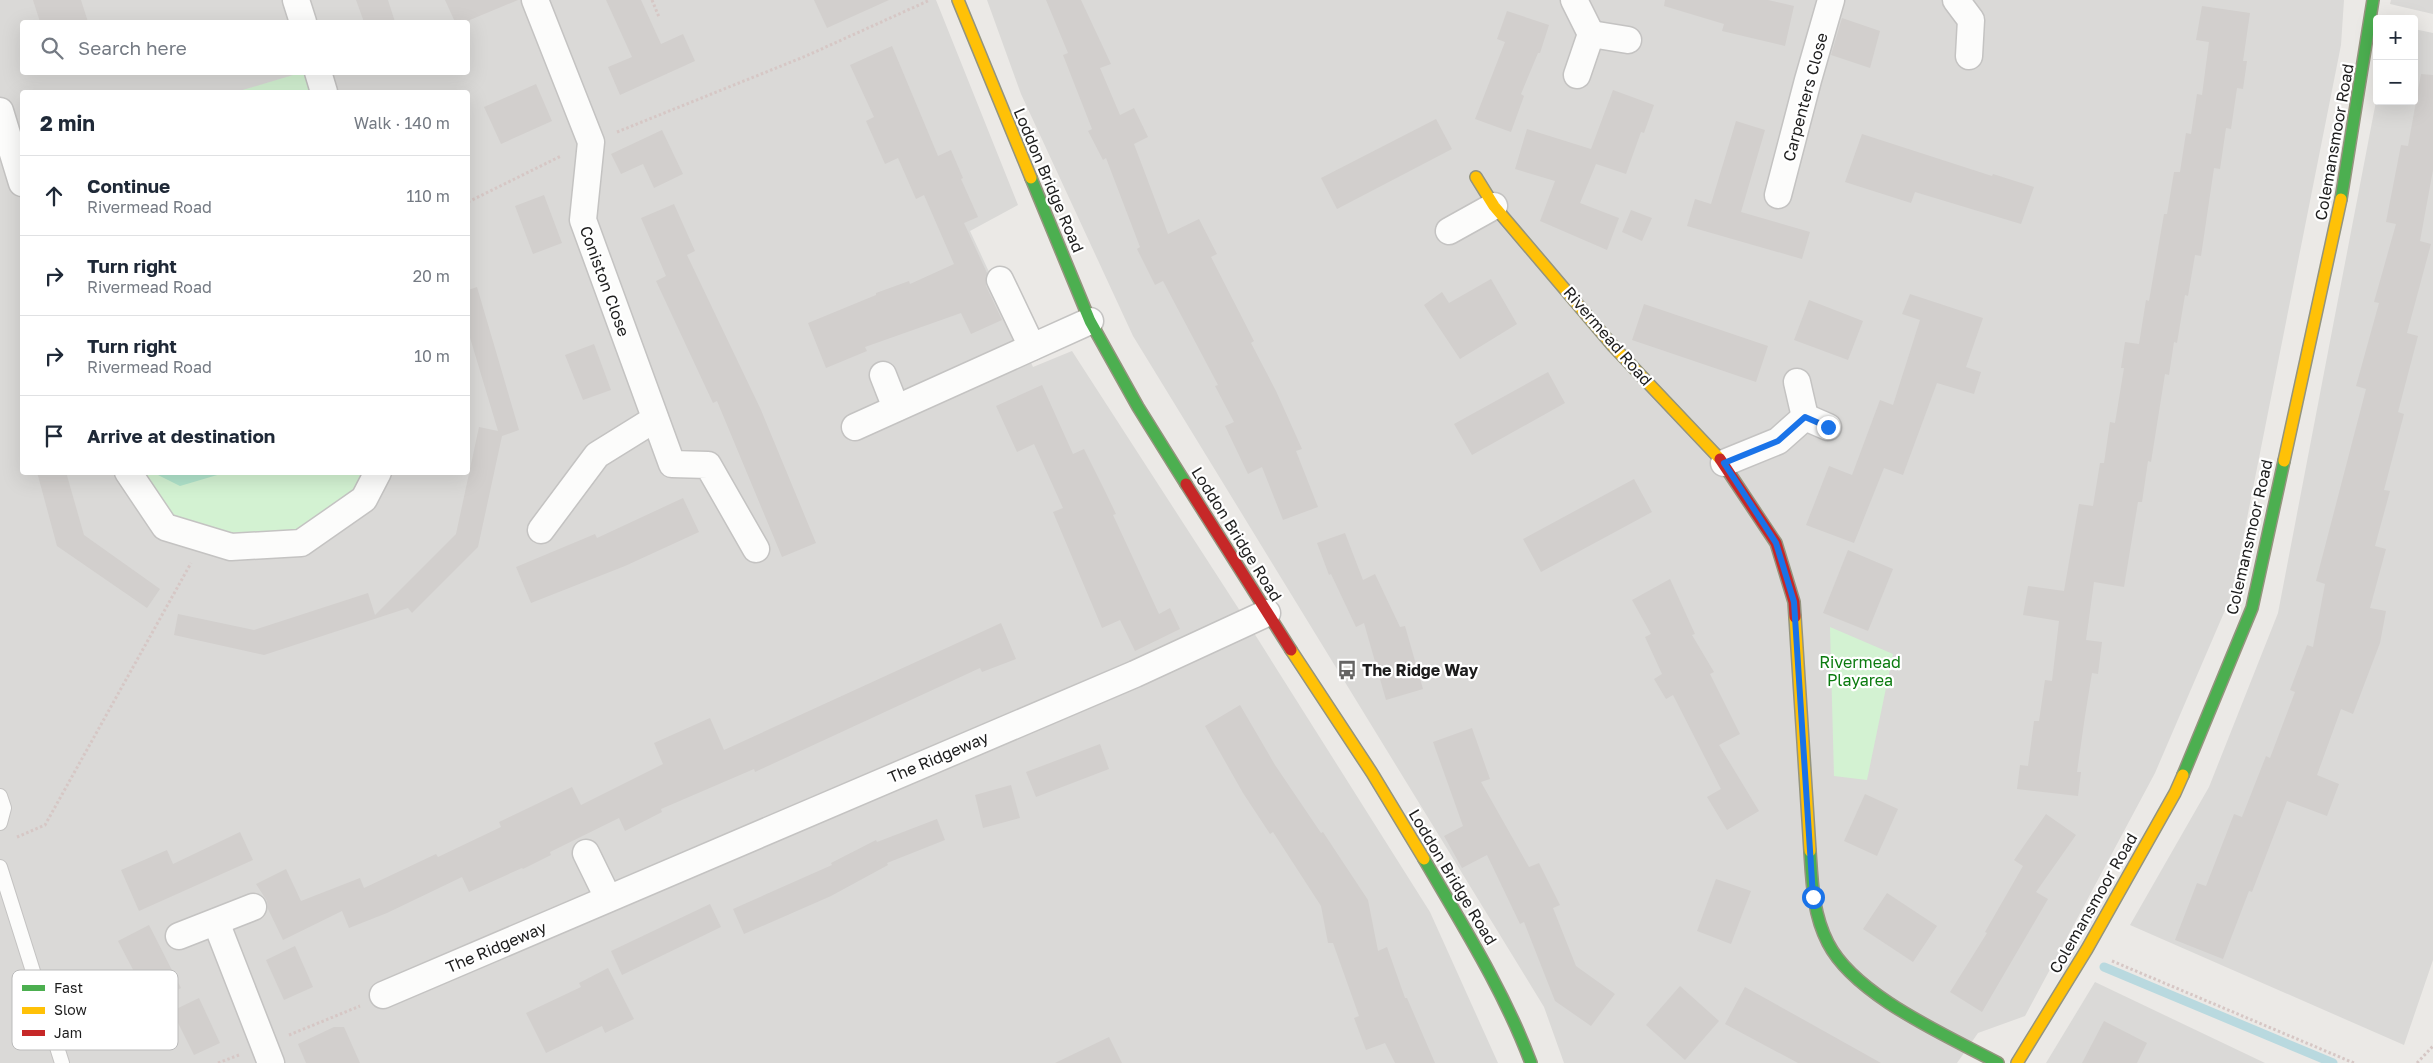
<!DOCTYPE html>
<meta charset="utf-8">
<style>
body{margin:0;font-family:"Golos Text",sans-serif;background:#f6f6f7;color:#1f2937}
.controls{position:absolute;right:15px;top:15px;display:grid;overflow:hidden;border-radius:5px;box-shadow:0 5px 20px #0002}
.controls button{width:45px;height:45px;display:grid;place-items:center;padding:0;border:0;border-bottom:1px solid #e0e1e3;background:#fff;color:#1f2937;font:25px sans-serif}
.stop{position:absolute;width:15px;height:15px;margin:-11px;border:4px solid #1a73e8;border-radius:50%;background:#fff}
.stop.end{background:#1a73e8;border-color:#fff;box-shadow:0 1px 5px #0008}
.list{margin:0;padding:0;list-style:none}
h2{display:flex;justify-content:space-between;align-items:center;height:65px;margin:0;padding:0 20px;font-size:21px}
h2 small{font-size:16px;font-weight:400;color:#747a83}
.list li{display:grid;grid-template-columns:32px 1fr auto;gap:15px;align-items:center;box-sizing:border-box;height:80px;padding:0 20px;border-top:1px solid #e0e1e3}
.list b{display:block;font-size:19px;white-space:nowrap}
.list p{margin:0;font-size:16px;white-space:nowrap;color:#747a83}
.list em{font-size:16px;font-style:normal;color:#747a83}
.icon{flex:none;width:28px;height:28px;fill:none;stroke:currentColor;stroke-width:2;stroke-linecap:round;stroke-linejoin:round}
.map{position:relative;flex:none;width:2433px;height:1063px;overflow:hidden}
.search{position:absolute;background:#fff;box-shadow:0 5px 20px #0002;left:20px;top:20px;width:450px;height:55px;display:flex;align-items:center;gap:12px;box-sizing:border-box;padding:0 18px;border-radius:5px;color:#747a83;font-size:19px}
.panel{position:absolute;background:#fff;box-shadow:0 5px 20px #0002;left:20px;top:90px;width:450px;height:385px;border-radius:5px}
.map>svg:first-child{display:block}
.residential{fill:#dad9d7;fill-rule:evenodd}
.park{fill:#d3f2d2}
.pitch{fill:#b0e3cb}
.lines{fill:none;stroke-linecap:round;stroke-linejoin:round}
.stream{stroke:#b9d9df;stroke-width:9}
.building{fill:#d2cfcd}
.lane-casing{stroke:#c4c3c2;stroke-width:16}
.street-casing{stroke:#c4c3c2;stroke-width:29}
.fast-casing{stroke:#94947e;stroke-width:14}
.slow-casing{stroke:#94947e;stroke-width:14}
.jam-casing{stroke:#94947e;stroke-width:14}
.path{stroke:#d6c7c5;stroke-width:3;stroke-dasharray:2.5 2.5;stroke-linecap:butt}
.lane{stroke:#fcfcfb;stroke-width:14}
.street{stroke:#fcfcfb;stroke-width:26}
.fast{stroke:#4caf50;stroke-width:11}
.slow{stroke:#ffc107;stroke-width:11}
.jam{stroke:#c62828;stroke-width:11}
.route{stroke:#1a73e8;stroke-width:6}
.labels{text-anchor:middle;stroke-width:4.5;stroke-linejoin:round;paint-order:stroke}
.street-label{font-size:16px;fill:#1d1d1d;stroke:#fff}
.park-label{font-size:16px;fill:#0b7b0f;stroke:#fff}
.poi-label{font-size:16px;font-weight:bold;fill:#1d1d1d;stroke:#fff;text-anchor:start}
.key{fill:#fff;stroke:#bbb;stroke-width:1}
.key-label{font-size:14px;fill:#1d1d1d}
</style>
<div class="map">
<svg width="2433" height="1063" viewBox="0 0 2433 1063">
<rect width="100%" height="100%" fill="#ebe9e6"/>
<g class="residential">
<path d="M 0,0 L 936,0 L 1018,205 L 970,231 L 1033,367 L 1072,351 L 1242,614 L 1430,912 L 1498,1063 L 0,1063 ZM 22,22 L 468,22 L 468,72 L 22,72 ZM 22,92 L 468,92 L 468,472 L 22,472 Z"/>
<path d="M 987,0 L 2344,0 L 2341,45 L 2232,594 L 2155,773 L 2025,1016 L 1978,1033 L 1957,1063 L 1564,1063 L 1544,1007 L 1133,336 L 1021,94 Z"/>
<path d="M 2391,0 L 2433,0 L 2433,14 L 2390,4 Z"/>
<path d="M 2414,29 L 2433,33 L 2433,960 L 2404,1045 L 2130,925 L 2209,787 L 2278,613 L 2377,96 L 2377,101 L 2414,101 Z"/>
<path d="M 2095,982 L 2265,1063 L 2046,1063 Z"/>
</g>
<g class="park">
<path d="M 303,72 L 318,73 L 324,92 L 236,92 Z"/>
<path d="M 128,473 L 378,473 L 301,543 L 165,527 Z"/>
<path d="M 1830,627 L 1893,654 L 1867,780 L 1834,776 Z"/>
</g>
<path class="pitch" d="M 154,473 L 154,472 L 224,473 L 180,486 Z"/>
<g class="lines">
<path class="stream" d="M 2104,967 L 2333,1063"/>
</g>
<g class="building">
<path d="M 33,0 L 81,0 L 88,22 L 40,22 Z"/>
<path d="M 356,0 L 388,0 L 395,22 L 364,22 Z"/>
<path d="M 445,0 L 518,0 L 465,22 L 455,22 Z"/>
<path d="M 606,0 L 641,0 L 661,44 L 683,34 L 695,61 L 620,95 L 608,67 L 632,57 Z"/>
<path d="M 814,0 L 889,0 L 827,28 Z"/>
<path d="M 1046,0 L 1081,0 L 1111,64 L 1100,68 L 1120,115 L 1134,108 L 1148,137 L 1134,144 L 1168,234 L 1199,219 L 1217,254 L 1211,257 L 1254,341 L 1251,343 L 1276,391 L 1302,449 L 1296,451 L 1318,507 L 1283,520 L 1262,467 L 1248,474 L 1225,426 L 1234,422 L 1215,386 L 1218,385 L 1163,281 L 1155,285 L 1137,249 L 1140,247 L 1106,158 L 1103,160 L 1088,131 L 1092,129 L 1063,55 L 1068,53 Z"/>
<path d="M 1665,0 L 1768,0 L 1794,6 L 1785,46 L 1722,31 L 1724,24 L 1664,6 Z"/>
<path d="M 2202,6 L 2250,13 L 2243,61 L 2247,61 L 2243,89 L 2237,88 L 2231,129 L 2226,128 L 2220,169 L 2214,168 L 2201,256 L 2195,255 L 2188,296 L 2185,295 L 2177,343 L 2174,342 L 2169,375 L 2165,374 L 2151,462 L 2148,461 L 2142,502 L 2138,502 L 2124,587 L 2094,582 L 2086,640 L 2102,642 L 2098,674 L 2092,673 L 2085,716 L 2077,772 L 2081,772 L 2078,796 L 2017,789 L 2020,765 L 2028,766 L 2034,721 L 2039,721 L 2045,680 L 2052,681 L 2059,621 L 2023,615 L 2028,586 L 2064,591 L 2079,504 L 2093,506 L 2100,463 L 2104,463 L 2110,422 L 2115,423 L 2124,368 L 2121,368 L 2125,342 L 2139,344 L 2146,300 L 2149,301 L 2164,214 L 2167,214 L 2174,172 L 2180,172 L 2186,133 L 2191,134 L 2197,94 L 2202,95 L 2209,42 L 2196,40 Z"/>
<path d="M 1507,11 L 1549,25 L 1540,53 L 1538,53 L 1521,94 L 1524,96 L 1511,132 L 1475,119 L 1505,42 L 1497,39 Z"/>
<path d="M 1842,18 L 1880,31 L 1870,68 L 1831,55 Z"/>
<path d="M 892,46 L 938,156 L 951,150 L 963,178 L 961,179 L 978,217 L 964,223 L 987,273 L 986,286 L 1002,320 L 971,334 L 961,313 L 865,347 L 867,351 L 826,368 L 808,323 L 876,295 L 876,293 L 909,281 L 910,284 L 954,264 L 924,195 L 916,199 L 898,158 L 885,164 L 866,121 L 874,117 L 850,65 Z"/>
<path d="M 2421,74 L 2433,75 L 2433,170 L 2420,241 L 2431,244 L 2407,333 L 2418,336 L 2398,412 L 2404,414 L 2384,490 L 2390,491 L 2375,546 L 2386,549 L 2370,608 L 2386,611 L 2380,643 L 2353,714 L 2341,709 L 2317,775 L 2339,784 L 2327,816 L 2287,801 L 2252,892 L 2249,891 L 2223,959 L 2175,940 L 2197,883 L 2206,886 L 2234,814 L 2242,817 L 2266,756 L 2270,758 L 2295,692 L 2290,690 L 2307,645 L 2313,647 L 2325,584 L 2316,581 L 2366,389 L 2356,386 L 2379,303 L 2374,302 L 2396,224 L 2386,222 L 2401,145 L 2408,146 Z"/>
<path d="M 536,84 L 552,121 L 501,144 L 484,107 Z"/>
<path d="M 1613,90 L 1654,105 L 1644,133 L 1641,132 L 1626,174 L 1596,164 L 1580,203 L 1619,218 L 1607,250 L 1540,221 L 1555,181 L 1515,169 L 1527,129 L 1591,149 Z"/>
<path d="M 1436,119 L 1452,149 L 1337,209 L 1321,178 Z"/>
<path d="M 1736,121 L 1765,130 L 1741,212 L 1810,232 L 1802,259 L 1687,226 L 1695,199 L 1711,204 Z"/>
<path d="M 662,130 L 683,174 L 654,188 L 643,164 L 621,174 L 611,154 Z"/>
<path d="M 1862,134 L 1992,176 L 1993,174 L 2034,187 L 2021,224 L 1915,192 L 1911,203 L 1845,182 Z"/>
<path d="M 544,195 L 562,243 L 533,254 L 515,206 Z"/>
<path d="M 674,204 L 695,251 L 687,255 L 761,410 L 816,543 L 782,557 L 717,401 L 713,403 L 656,281 L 666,276 L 641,218 Z"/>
<path d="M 1631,210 L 1652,218 L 1642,241 L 1622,232 Z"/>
<path d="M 1491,279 L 1517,324 L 1460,359 L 1424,305 L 1442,292 L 1449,303 Z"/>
<path d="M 477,287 L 519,430 L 502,436 L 478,547 L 412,613 L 408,608 L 264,655 L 174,635 L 178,614 L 254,630 L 368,593 L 375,615 L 456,534 L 479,427 L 498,431 L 468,331 L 468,290 Z"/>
<path d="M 1910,294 L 1983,318 L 1966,367 L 1981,372 L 1974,394 L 1937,383 L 1903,475 L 1884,468 L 1854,543 L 1806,525 L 1829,466 L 1852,475 L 1880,400 L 1893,405 L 1920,320 L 1902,314 Z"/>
<path d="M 1809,300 L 1863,321 L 1848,360 L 1794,340 Z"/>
<path d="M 1644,304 L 1768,346 L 1756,382 L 1632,340 Z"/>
<path d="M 594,344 L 611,390 L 583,400 L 565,355 Z"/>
<path d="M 1548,372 L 1565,403 L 1472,455 L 1454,424 Z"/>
<path d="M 1042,385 L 1073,454 L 1084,449 L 1104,489 L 1116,514 L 1113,515 L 1159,614 L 1170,608 L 1180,629 L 1135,651 L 1120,620 L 1102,628 L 1053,512 L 1063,508 L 1034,444 L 1017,452 L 996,406 Z"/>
<path d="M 37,472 L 66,472 L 84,535 L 160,589 L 147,608 L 57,546 Z"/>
<path d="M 1634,479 L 1652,512 L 1541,572 L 1523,539 Z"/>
<path d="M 683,498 L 699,532 L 625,566 L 531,603 L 516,567 L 595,534 L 597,538 Z"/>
<path d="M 1345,533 L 1363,580 L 1375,574 L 1400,627 L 1405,626 L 1423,689 L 1386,700 L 1364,623 L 1356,627 L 1331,574 L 1329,575 L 1317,543 Z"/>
<path d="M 1848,550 L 1893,569 L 1868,631 L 1823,613 Z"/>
<path d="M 1670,579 L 1695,634 L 1692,635 L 1714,672 L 1710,674 L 1740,734 L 1719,745 L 1759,811 L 1727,830 L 1707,797 L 1721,789 L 1673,695 L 1666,699 L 1654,679 L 1662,674 L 1645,637 L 1651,634 L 1632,600 Z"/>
<path d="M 1001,623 L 1016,659 L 982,672 L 980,668 L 755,772 L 754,769 L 661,809 L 662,812 L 625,831 L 619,818 L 550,852 L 551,855 L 523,869 L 522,868 L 469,892 L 462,877 L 387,913 L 349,928 L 342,911 L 283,940 L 268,909 L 267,901 L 256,884 L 286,869 L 301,901 L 360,878 L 364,888 L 436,854 L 438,857 L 501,827 L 499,822 L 572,787 L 581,805 L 663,764 L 654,743 L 710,718 L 724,750 Z"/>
<path d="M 1240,705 L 1275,765 L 1321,833 L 1323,832 L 1368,900 L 1378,951 L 1387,947 L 1405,998 L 1407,998 L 1435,1063 L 1395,1063 L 1385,1043 L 1366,1050 L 1354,1018 L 1359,1016 L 1333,943 L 1328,943 L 1321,906 L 1273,832 L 1270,834 L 1243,793 L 1205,726 Z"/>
<path d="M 1472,728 L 1490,779 L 1481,782 L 1529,867 L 1539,863 L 1560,905 L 1553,908 L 1576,966 L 1615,994 L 1591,1026 L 1555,1001 L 1524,922 L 1520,924 L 1487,855 L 1462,868 L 1444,836 L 1463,826 L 1433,742 Z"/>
<path d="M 1100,744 L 1109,769 L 1036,797 L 1026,772 Z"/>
<path d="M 1011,785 L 1020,818 L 983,828 L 975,795 Z"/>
<path d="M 1865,794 L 1898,809 L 1877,856 L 1844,841 Z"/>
<path d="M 2046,814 L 2076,835 L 2036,892 L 2048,899 L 1982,1012 L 1950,992 L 1987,933 L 1985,932 L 2023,866 L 2014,860 Z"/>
<path d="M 937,819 L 945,840 L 887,863 L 888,865 L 831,896 L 744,934 L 733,909 L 832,865 L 831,863 L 876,840 L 877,842 Z"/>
<path d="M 240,832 L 253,860 L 139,911 L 121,870 L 167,850 L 173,864 Z"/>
<path d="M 1716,879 L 1751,891 L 1731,944 L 1697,931 Z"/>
<path d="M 1887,893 L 1937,926 L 1913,962 L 1863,929 Z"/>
<path d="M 710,904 L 721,927 L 622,975 L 611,951 Z"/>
<path d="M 149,925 L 181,988 L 151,1004 L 118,941 Z"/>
<path d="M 295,946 L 313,987 L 284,1000 L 266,960 Z"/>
<path d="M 608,968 L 634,1019 L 605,1033 L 602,1026 L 546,1053 L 526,1013 L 581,987 L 579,983 Z"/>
<path d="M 1680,986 L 1719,1021 L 1685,1060 L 1646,1025 Z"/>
<path d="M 1745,987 L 1797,1016 L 1881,1063 L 1798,1063 L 1725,1024 Z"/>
<path d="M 199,998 L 220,1043 L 194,1055 L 172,1011 Z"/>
<path d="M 2104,1021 L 2147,1043 L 2137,1063 L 2082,1063 Z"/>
<path d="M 334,1027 L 344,1027 L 360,1063 L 306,1063 L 298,1044 Z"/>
<path d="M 1109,1037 L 1122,1063 L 1055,1063 Z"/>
</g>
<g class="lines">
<defs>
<g id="lane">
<path d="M 0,796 L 4,808 L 0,823"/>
<path d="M 0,867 L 62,1063"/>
</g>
<g id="street">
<path d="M 296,0 L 303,22"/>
<path d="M 535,0 L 591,142 L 583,220 L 672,464 L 708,465 L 756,549"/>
<path d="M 1574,0 L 1591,34 L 1577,75"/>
<path d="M 1956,0 L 1971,20 L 1969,56"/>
<path d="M 1591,34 L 1628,40"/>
<path d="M 318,72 L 324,92"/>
<path d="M 0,111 L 22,183"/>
<path d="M 1778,195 L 1808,80 L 1831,0"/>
<path d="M 1449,231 L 1494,206"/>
<path d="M 1000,280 L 1032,347"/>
<path d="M 883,375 L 896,408"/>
<path d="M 1797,382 L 1805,417"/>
<path d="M 855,427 L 1090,321"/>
<path d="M 1724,463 L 1778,441 L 1805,417 L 1828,427"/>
<path d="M 128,472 L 165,527 L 231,547 L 301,543 L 364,499 L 378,472"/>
<path d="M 541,530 L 597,455 L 655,419"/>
<path d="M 586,853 L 608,898"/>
<path d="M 216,922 L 271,1063"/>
<path d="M 179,936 L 253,907"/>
<path d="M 383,995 L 1135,674 L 1267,613"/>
</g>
<g id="fast">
<path d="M 1031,178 L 1090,321 L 1138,407 L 1186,484"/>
<path d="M 2341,199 L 2373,0"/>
<path d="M 2183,775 L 2252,608 L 2284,461"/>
<path d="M 1810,851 C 1812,883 1813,914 1828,943 C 1855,996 1948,1036 1998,1063"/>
<path d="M 1424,859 C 1463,926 1504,991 1531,1063"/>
</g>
<g id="slow">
<path d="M 958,0 L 1031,178"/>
<path d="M 1476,177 L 1494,206 L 1613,346 L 1720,459"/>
<path d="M 2284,461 L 2341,199"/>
<path d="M 1795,617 L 1810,851"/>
<path d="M 1291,650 L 1372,773 L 1424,859"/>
<path d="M 2017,1063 L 2087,949 L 2175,793 L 2183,775"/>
</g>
<g id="jam">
<path d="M 1720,459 L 1776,543 L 1794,602 L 1795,617"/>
<path d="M 1186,484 L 1291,650"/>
</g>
</defs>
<use href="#lane" class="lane-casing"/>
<use href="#street" class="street-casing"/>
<use href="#fast" class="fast-casing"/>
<use href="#slow" class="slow-casing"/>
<use href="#jam" class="jam-casing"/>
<g class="path">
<path d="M 652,0 L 659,17"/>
<path d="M 617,132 L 806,56 L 930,0"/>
<path d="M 468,202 L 561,156"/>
<path d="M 17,837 L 45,825 L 191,563"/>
<path d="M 2112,961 L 2354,1063"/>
<path d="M 289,1035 L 360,1006"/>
<path d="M 218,1063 L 239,1055"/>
<path d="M 2417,1063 L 2433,1046"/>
</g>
<use href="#lane" class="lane"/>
<use href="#street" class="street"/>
<use href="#fast" class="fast"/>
<use href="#slow" class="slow"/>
<use href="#jam" class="jam"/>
</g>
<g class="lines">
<path class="route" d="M 1813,897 L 1794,602 L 1776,543 L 1724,463 L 1778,441 L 1805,417 L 1828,427"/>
</g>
<defs>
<symbol id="bus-bare" viewBox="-9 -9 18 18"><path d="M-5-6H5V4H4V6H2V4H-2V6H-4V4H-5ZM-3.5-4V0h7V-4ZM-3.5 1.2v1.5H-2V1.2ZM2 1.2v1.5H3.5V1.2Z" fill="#656463" stroke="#fff" stroke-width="2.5" paint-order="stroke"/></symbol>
</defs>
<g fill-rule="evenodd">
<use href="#bus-bare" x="1333" y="656" width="28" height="28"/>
</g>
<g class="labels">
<g class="street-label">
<text transform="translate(1805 97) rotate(-75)" y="6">Carpenters Close</text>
<text transform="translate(2334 142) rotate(-80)" y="6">Colemansmoor Road</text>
<text transform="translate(1049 180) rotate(67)" y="6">Loddon Bridge Road</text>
<text transform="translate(605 281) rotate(70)" y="6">Coniston Close</text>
<text transform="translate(1608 336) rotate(49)" y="6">Rivermead Road</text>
<text transform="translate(1237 534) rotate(58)" y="6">Loddon Bridge Road</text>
<text transform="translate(2249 537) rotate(-77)" y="6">Colemansmoor Road</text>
<text transform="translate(938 757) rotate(-23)" y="6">The Ridgeway</text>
<text transform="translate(1453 877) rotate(59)" y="6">Loddon Bridge Road</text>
<text transform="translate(2093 903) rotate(-60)" y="6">Colemansmoor Road</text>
<text transform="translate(496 947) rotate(-23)" y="6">The Ridgeway</text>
</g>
<g class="park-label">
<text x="1860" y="668">Rivermead<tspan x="1860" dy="18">Playarea</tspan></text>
</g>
<g class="poi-label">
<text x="1362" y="676">The Ridge Way</text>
</g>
</g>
<rect x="12" y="970" width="166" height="80" rx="8" class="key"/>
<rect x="22" y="985" width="23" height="6" fill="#4caf50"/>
<rect x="22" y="1007" width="23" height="7" fill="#ffc107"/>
<rect x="22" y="1030" width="23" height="6" fill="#c62828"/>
<g class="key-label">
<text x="54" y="993">Fast</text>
<text x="54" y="1015">Slow</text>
<text x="54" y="1038">Jam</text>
</g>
</svg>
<div class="controls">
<button>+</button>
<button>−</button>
</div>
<div class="stop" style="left:1813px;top:897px"></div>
<div class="stop end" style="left:1828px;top:427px"></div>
<div class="search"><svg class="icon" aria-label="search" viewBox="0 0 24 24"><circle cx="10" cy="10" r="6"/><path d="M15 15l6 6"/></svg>Search here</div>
<section class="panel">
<h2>2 min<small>Walk · 140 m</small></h2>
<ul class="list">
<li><svg class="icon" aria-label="ahead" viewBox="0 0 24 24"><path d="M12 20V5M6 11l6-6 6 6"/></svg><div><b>Continue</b><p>Rivermead Road</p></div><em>110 m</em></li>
<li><svg class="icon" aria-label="right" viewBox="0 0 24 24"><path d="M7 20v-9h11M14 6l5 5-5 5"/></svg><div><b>Turn right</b><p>Rivermead Road</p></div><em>20 m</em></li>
<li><svg class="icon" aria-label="right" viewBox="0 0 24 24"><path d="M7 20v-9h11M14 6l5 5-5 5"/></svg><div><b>Turn right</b><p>Rivermead Road</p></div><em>10 m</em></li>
<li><svg class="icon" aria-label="arrive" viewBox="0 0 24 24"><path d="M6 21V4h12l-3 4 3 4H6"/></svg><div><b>Arrive at destination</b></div></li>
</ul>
</section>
</div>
